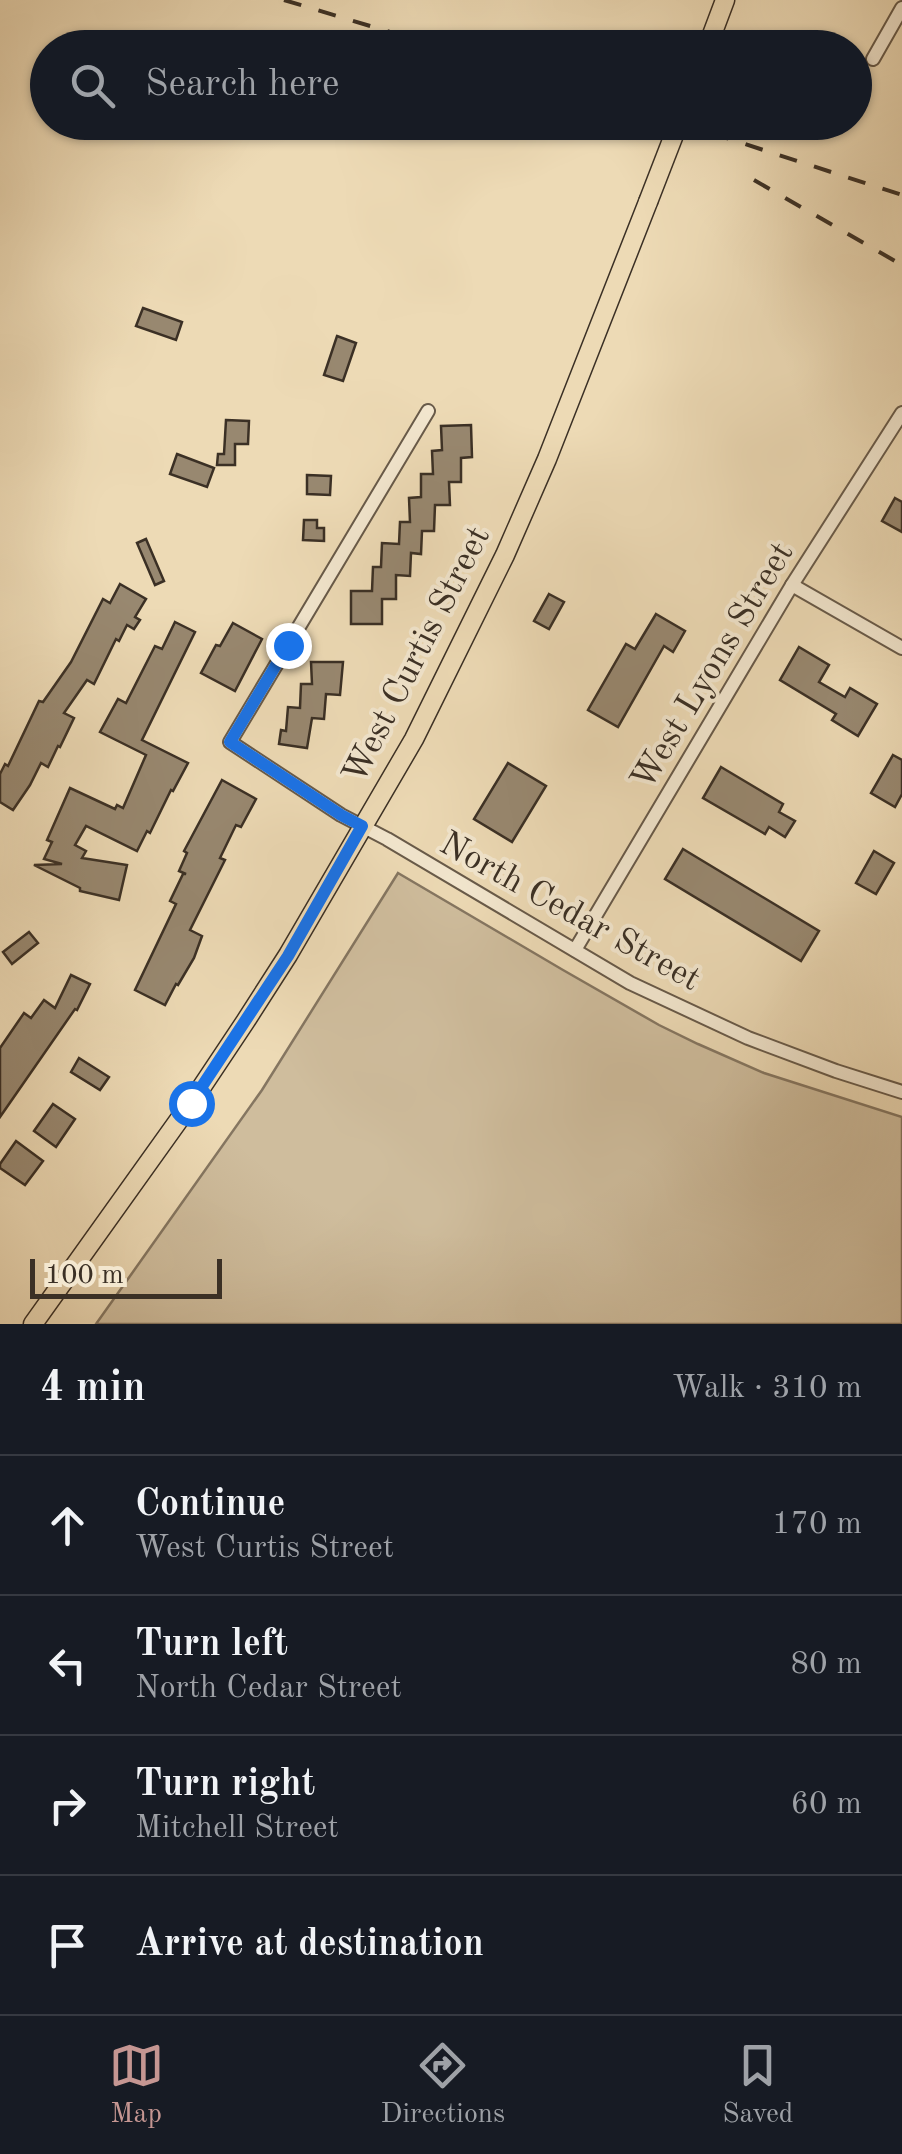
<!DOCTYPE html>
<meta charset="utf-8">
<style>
body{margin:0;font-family:"Old Standard TT",serif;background:#242831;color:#f1f3f6}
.scale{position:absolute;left:30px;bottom:25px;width:192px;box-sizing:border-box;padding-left:10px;border:5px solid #3b3025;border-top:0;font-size:28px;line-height:35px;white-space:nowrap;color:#3b3025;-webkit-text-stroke:8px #f3e7cf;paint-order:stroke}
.stop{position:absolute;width:30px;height:30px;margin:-22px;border:8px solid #1a73e8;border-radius:50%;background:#fff}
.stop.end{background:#1a73e8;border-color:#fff;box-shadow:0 2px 10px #0008}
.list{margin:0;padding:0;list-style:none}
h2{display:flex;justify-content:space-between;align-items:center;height:130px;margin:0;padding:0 40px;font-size:42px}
h2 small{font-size:32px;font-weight:400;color:#9ea1a6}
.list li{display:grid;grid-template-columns:65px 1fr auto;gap:30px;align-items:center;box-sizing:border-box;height:140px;padding:0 40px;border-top:2px solid #363941}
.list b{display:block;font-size:38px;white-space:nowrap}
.list p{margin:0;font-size:32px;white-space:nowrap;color:#9ea1a6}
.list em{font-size:32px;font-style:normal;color:#9ea1a6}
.icon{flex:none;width:55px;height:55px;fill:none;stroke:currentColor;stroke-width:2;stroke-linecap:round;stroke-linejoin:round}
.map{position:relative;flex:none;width:902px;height:1324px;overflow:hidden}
.search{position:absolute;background:#171b24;box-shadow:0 2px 8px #0004;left:30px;right:30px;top:30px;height:110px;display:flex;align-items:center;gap:25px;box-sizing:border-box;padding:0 35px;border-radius:55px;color:#9ea1a6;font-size:38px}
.sheet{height:690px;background:#171b24}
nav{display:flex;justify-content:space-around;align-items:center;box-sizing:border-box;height:140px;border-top:2px solid #363941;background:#171b24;font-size:28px;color:#9ea1a6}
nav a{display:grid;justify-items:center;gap:5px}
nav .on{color:#c59692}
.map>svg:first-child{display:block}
.green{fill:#cfbd9d;stroke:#857661;stroke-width:2.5}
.building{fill:#988870;stroke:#3b3025;stroke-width:2.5}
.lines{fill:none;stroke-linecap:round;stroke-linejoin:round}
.minor-casing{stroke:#685a49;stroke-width:16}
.major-casing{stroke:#3b3025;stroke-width:21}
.minor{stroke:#f3e7cf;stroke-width:12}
.major{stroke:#eddab5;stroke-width:18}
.rail{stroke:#3b3025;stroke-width:4;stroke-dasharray:18 18;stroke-linecap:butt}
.major-bridge-casing{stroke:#3b3025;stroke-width:21;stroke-linecap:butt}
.major-bridge{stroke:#eddab5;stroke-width:18}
.route{stroke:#1a73e8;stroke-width:12}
.labels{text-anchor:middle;stroke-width:8;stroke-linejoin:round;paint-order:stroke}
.street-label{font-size:35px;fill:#3b3025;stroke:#f3e7cf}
</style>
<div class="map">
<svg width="902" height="1324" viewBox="0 0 902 1324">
<rect width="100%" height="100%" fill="#eddab5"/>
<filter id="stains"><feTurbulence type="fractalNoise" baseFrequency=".002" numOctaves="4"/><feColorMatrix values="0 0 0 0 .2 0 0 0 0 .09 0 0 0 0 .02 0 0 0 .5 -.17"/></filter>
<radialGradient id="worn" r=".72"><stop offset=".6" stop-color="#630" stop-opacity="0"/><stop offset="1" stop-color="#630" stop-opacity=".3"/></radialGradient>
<path class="green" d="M 398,873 L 563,970 L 659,1025 L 698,1044 L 764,1073 L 902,1117 L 902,1324 L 96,1324 L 262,1090 Z"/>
<g class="building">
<path d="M 143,308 L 182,322 L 176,340 L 136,326 Z"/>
<path d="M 337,336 L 356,343 L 343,381 L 324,375 Z"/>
<path d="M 226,420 L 249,421 L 248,444 L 235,444 L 235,465 L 217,465 L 218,454 L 224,454 Z"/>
<path d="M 471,425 L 472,457 L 461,458 L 461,482 L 449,482 L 450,505 L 435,505 L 434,531 L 422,531 L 421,554 L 411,553 L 410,576 L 396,575 L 396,599 L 382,599 L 382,624 L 351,624 L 351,591 L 372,591 L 373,567 L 381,567 L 382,543 L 399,544 L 400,522 L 410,522 L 409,498 L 421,497 L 421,474 L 433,474 L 432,451 L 442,450 L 441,426 Z"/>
<path d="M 177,454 L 214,468 L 207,487 L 170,474 Z"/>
<path d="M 307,475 L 331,476 L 330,495 L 307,494 Z"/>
<path d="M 895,498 L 902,502 L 902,532 L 882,521 Z"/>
<path d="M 304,520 L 317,520 L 317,528 L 324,528 L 324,541 L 303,540 Z"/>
<path d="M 146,539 L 164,581 L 155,585 L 137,543 Z"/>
<path d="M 120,584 L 146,599 L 135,617 L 140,620 L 134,629 L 127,625 L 119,641 L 116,639 L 94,684 L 87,680 L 64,713 L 74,718 L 60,747 L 58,746 L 48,767 L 41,763 L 30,785 L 13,810 L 0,802 L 0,774 L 5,764 L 8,766 L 39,701 L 43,702 L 71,662 L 103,599 L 110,603 Z"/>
<path d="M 549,594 L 564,602 L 549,629 L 534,621 Z"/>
<path d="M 656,614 L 685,631 L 673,652 L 664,646 L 618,727 L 588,710 L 626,644 L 635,649 Z"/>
<path d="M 175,622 L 195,632 L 142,740 L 188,763 L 173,791 L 171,790 L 150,833 L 147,831 L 137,851 L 86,826 L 75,845 L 86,851 L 82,858 L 127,865 L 119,900 L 80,891 L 80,888 L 34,865 L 62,864 L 44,859 L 52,842 L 47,840 L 70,788 L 115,809 L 117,805 L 123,808 L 146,755 L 100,732 L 118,699 L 126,703 L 155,646 L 162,649 Z"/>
<path d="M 233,623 L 262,639 L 235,691 L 201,673 L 216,645 L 220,646 Z"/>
<path d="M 799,647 L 829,665 L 819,682 L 845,697 L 850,688 L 877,704 L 858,736 L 832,720 L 836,714 L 780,680 Z"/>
<path d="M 311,662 L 343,662 L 340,695 L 326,694 L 324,719 L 312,718 L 307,748 L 279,744 L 281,730 L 286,731 L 288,707 L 300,708 L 301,684 L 312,684 Z"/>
<path d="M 893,755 L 902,760 L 902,794 L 895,807 L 871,793 Z"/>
<path d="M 508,763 L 546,786 L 512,842 L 474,819 Z"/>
<path d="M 721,767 L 783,804 L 779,812 L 795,821 L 785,837 L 769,827 L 765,834 L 703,798 Z"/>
<path d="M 222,780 L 256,799 L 241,827 L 236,825 L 220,858 L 225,860 L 190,930 L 202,936 L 194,958 L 178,985 L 176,984 L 165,1005 L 135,990 L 176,904 L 170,901 L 183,874 L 186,874 L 179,871 L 187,853 L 184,851 Z"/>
<path d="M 683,849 L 819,931 L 801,961 L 665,879 Z"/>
<path d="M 874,851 L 894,863 L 876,894 L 856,883 Z"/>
<path d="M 29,932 L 38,943 L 12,964 L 3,952 Z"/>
<path d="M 71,975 L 90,984 L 77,1010 L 75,1009 L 0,1117 L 0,1048 L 24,1013 L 31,1018 L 44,1000 L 55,1008 Z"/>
<path d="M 79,1058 L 109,1077 L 100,1090 L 71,1072 Z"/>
<path d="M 53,1104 L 75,1119 L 56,1147 L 34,1131 Z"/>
<path d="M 16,1141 L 43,1161 L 25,1185 L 0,1168 L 0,1164 Z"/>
</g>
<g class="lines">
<defs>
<g id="minor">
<path d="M 873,59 L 902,8"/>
<path d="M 428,411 L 230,742 L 341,815 L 387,839 L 630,983 L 748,1038 L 836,1071 L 902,1092"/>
<path d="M 792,585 L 902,648"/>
<path d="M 575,950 L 792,585 L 902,413"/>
</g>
<g id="major">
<path d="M 707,48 L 725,0"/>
<path d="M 33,1324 L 191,1103 L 245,1022 L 288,955 L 414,739 L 505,555 L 547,459 L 648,202"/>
</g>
</defs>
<use href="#minor" class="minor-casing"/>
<use href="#major" class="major-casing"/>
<use href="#minor" class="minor"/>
<use href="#major" class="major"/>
<g class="rail">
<path d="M 284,0 L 443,48"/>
<path d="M 430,35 L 471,48"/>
<path d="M 677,122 L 902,195"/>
<path d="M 754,180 L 902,265"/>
</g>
<defs>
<path id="major-bridge" d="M 648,202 L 679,122"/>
</defs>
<use href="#major-bridge" class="major-bridge-casing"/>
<use href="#major-bridge" class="major-bridge"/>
</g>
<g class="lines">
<path class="route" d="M 191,1103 L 288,956 L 362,826 L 341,815 L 230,742 L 288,645"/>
</g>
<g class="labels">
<g class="street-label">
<text transform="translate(415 654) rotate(-63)" y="12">West Curtis Street</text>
<text transform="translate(711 665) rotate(-59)" y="12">West Lyons Street</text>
<text transform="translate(571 910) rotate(29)" y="12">North Cedar Street</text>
</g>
</g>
<rect width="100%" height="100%" filter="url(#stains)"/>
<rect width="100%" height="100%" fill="url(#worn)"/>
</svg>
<div class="scale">100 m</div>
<div class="stop" style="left:191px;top:1103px"></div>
<div class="stop end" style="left:288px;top:645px"></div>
<div class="search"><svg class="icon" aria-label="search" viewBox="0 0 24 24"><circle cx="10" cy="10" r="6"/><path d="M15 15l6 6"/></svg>Search here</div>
</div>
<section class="sheet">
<h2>4 min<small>Walk · 310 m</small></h2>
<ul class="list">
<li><svg class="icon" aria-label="ahead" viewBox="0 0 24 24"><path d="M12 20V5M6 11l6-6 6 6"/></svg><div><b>Continue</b><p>West Curtis Street</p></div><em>170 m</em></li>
<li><svg class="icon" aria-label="left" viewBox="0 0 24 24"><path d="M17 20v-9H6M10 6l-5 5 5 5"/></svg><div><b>Turn left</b><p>North Cedar Street</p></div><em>80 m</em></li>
<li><svg class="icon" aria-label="right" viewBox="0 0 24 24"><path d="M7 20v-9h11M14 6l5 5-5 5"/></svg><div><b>Turn right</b><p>Mitchell Street</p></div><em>60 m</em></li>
<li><svg class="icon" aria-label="arrive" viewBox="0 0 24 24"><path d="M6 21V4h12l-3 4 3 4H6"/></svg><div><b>Arrive at destination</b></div></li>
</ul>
</section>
<nav>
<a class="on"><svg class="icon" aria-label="map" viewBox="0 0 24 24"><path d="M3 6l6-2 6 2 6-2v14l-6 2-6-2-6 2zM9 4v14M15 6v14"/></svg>Map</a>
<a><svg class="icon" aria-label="directions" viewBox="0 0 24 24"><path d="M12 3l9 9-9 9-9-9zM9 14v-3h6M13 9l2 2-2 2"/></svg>Directions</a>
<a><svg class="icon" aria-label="saved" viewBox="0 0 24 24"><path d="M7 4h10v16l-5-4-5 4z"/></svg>Saved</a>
</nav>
